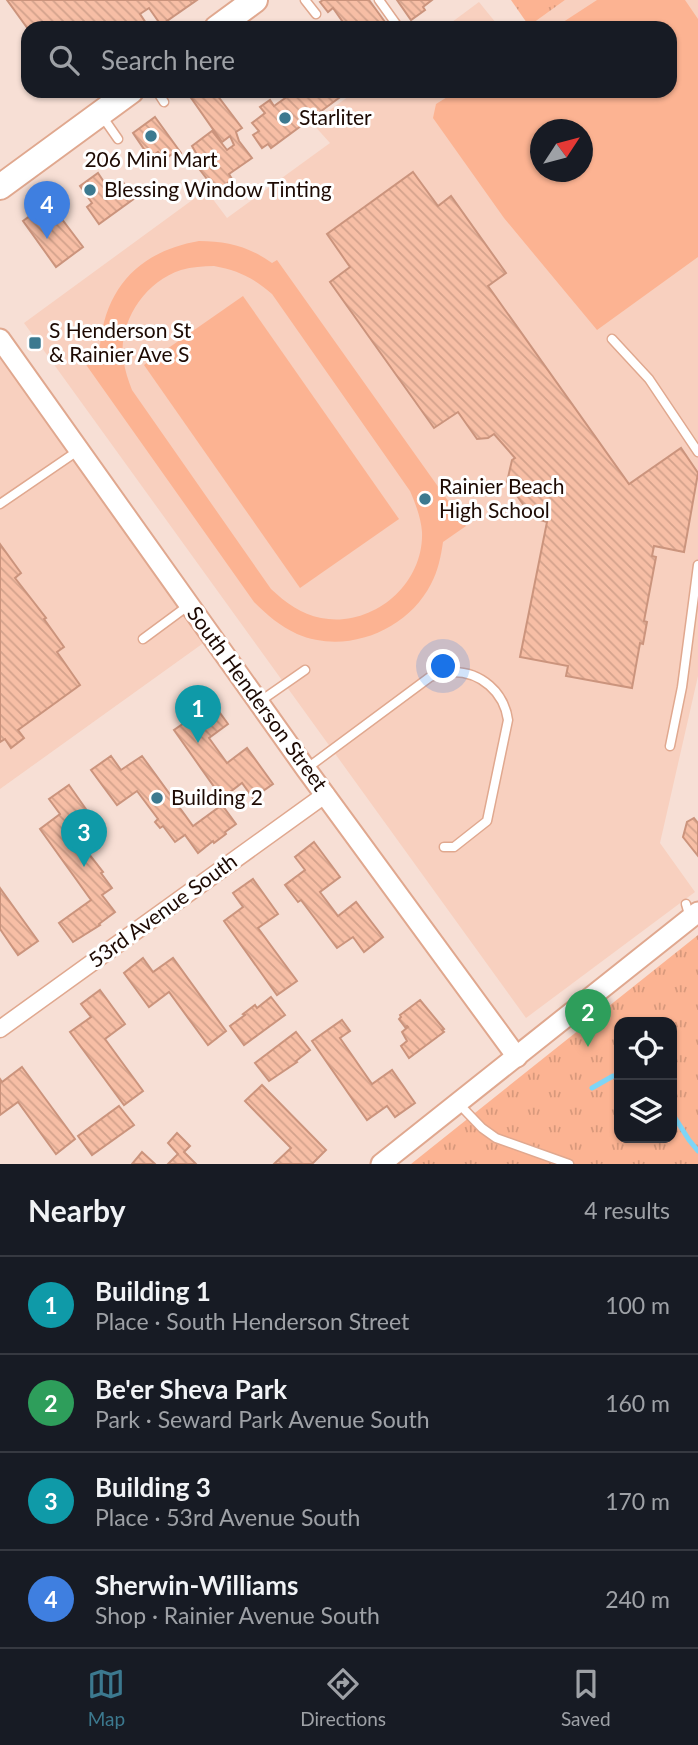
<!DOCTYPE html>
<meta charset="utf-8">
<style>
body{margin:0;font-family:Lato,sans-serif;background:#20242c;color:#f1f3f6}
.controls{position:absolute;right:21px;bottom:21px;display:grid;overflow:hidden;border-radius:14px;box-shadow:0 2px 5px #0004}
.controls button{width:63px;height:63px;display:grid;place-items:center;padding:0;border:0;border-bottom:2px solid #363941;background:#171b24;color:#f1f3f6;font:35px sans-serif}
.compass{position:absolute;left:530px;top:119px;width:63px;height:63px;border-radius:50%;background:#171b24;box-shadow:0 2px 5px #0004;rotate:54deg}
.you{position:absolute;left:444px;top:667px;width:24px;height:24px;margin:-18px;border:5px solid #fff;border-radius:50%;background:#1a73e8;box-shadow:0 0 0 10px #1a73e833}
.badge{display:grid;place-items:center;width:46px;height:46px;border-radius:50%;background:#3c798f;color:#fff;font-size:23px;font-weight:700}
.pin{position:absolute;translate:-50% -58px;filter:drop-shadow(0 2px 4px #0008)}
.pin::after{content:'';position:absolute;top:37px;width:24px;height:21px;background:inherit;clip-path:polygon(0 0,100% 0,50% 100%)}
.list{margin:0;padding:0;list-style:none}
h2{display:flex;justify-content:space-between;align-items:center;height:91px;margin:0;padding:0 28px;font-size:30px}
h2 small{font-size:23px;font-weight:400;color:#9ea1a6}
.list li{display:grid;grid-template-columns:46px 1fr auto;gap:21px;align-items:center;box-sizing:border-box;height:98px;padding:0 28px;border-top:2px solid #363941}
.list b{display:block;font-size:26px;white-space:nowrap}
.list p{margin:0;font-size:23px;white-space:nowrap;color:#9ea1a6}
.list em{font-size:23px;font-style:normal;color:#9ea1a6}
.icon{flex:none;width:38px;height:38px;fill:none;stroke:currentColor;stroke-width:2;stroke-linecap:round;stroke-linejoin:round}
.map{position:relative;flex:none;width:698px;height:1164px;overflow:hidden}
.search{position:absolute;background:#171b24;box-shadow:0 2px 5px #0004;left:21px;right:21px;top:21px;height:77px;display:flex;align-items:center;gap:18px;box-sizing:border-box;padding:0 24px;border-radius:21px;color:#9ea1a6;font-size:26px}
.sheet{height:483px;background:#171b24}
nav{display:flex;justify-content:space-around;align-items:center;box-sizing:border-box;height:98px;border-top:2px solid #363941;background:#171b24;font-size:19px;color:#9ea1a6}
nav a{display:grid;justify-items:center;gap:4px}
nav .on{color:#3c798f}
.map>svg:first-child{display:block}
.built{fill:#f8d0bf;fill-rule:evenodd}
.grass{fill:url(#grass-tufts);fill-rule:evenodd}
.garden{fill:#fcb392;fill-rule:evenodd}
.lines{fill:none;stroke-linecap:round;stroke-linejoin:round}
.stream{stroke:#7ed5f6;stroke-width:5}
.building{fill:url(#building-back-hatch);stroke:#cb947d;stroke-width:2}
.service-casing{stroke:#e0a88f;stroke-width:11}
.minor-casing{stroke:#e0a88f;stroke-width:19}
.tertiary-casing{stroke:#e0a88f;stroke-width:23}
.primary-casing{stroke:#e0a88f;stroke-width:28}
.service{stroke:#fff;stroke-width:8}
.minor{stroke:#fff;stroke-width:16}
.tertiary{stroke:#fff;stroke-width:19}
.primary{stroke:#fff;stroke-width:24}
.poi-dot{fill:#3c798f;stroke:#fff;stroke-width:2.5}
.labels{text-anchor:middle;stroke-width:6;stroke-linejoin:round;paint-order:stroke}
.poi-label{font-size:21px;fill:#1d0a03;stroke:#fff;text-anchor:start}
.street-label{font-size:21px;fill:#1d0a03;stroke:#fff}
</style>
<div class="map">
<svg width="698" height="1164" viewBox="0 0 698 1164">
<defs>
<pattern id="grass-tufts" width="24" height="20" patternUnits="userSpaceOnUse" patternTransform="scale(1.75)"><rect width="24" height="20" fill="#fcb392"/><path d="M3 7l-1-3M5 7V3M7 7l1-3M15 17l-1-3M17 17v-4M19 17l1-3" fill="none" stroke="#d8997c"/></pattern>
<pattern id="building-back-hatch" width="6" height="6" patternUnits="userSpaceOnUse" patternTransform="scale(1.75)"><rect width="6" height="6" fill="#f7bea5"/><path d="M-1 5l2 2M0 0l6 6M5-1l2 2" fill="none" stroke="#d3a28c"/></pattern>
</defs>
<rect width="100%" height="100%" fill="#f7dfd5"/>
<g class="built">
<path d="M 565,0 L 698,0 L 698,676 L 660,843 L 695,892 L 526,1018 L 24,323 L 206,190 L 227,218 L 330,143 L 312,123 L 356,91 L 670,91 L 670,28 L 524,28 L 529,26 ZM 540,130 L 582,130 L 582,172 L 540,172 Z"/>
<path d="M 479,2 L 500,28 L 444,28 Z"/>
<path d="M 0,347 L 209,639 L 0,789 Z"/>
</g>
<g class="grass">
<path d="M 511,0 L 565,0 L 529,26 Z"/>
<path d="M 698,935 L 698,1164 L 411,1164 ZM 619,1022 L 672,1022 L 672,1138 L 619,1138 Z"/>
</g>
<g class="garden">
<path d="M 597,0 L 685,0 L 698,19 L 698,257 L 597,330 L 504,218 L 433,118 L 436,104 L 457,91 L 670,91 L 670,28 L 554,28 ZM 540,130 L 582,130 L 582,172 L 540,172 Z"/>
<path d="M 199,241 C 227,241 250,247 272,263 L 277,260 L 466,526 L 443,542 C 441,556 438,571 431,584 C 407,631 346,655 297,634 C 280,626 267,615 254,602 L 82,359 L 100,345 C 106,286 141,251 199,241 ZM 214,266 C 237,270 254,278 272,294 L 410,491 C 416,505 421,518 422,532 C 424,585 372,628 321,618 C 301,614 286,603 271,589 L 132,390 C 128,380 125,370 123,359 C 119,320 145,282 181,270 C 192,267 203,266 214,266 Z"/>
<path d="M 243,296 L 399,519 L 300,588 L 144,365 Z"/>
</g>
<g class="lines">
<g class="stream">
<path d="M 592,1088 L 613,1076 L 619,1077"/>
<path d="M 672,1113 L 689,1140 L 698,1151"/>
</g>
</g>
<g class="building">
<path d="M 7,0 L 197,0 L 161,25 L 149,8 L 140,14 L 148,26 L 145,28 L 28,28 L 28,29 Z"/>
<path d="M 323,0 L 369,0 L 385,22 L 377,28 L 347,28 L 333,8 L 328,12 L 320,2 Z"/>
<path d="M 397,0 L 432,0 L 423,7 L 425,10 L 411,20 Z"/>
<path d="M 188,91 L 214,91 L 242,128 L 236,132 L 239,141 L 252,158 L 229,174 L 232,179 L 217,192 L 200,170 L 204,167 L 192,146 L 212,131 L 227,150 L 234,145 L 230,136 L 222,142 L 187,92 Z"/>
<path d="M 295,91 L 347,92 L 271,148 L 268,144 L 262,148 L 253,135 L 259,131 L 252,123 L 265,113 L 260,107 L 270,100 L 274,106 Z"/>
<path d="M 155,117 L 181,153 L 174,158 L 172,154 L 164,160 L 158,152 L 150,158 L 133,133 Z"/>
<path d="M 413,172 L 438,206 L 451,196 L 506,273 L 488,286 L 629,484 L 681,448 L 698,473 L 684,552 L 654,546 L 652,556 L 656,557 L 644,621 L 647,622 L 643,644 L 640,643 L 632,688 L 566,676 L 568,666 L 520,657 L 547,522 L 533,518 L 507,482 L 512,460 L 515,458 L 494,434 L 488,438 L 477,439 L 458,412 L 434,428 L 330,282 L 350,267 L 327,234 Z"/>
<path d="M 98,173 L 110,191 L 122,181 L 135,198 L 99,224 L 87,207 L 92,203 L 80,186 Z"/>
<path d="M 49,202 L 83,247 L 56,267 L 23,221 Z"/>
<path d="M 0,544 L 21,573 L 15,578 L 46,618 L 44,619 L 64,647 L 57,652 L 80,685 L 18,730 L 24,738 L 11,748 L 5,739 L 0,742 Z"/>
<path d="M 202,688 L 228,724 L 209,738 L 227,763 L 247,748 L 273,784 L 253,798 L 242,783 L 222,798 L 174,730 L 194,716 L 184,701 Z"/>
<path d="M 111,756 L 121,770 L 142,756 L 193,826 L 222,805 L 236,824 L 225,832 L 226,834 L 214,843 L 213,841 L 198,853 L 185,835 L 175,842 L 163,826 L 160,828 L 155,822 L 158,819 L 137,791 L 117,805 L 91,770 Z"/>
<path d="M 69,785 L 95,822 L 75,836 L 103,872 L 101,873 L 112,888 L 102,895 L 115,912 L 99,924 L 100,925 L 73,942 L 59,923 L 91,900 L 40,829 L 60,814 L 49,799 Z"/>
<path d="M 694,818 L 698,823 L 698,856 L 683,837 L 687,822 Z"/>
<path d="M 314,842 L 340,877 L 320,892 L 338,916 L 356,902 L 383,937 L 364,952 L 353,937 L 337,948 L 301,900 L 298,902 L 285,885 L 305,870 L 295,857 Z"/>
<path d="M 253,879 L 278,914 L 258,928 L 297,981 L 277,995 L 224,921 L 243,907 L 233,893 Z"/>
<path d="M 0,888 L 38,941 L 18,955 L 0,929 Z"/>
<path d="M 143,958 L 153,972 L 173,958 L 226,1031 L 208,1045 L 169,992 L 149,1007 L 124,973 Z"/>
<path d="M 100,990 L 125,1024 L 105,1039 L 143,1091 L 124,1105 L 70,1032 L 91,1017 L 81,1004 Z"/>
<path d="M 271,997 L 285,1015 L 244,1045 L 230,1026 L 245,1015 L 243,1014 L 255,1005 L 257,1008 Z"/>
<path d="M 420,1000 L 444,1029 L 442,1030 L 444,1032 L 409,1058 L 401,1046 L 407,1041 L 402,1032 L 408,1027 L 407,1026 L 405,1027 L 399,1019 L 401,1017 L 400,1015 Z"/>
<path d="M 342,1020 L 350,1031 L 340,1038 L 372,1084 L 392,1070 L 415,1103 L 395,1117 L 387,1106 L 367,1120 L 312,1041 Z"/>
<path d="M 296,1032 L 310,1050 L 296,1061 L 297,1062 L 269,1081 L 255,1063 Z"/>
<path d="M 22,1067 L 75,1139 L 56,1154 L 18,1102 L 0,1115 L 0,1079 L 2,1082 Z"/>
<path d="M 262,1085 L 326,1150 L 312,1164 L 274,1164 L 291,1148 L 245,1101 Z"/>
<path d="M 119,1106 L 134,1125 L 92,1155 L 78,1136 Z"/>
<path d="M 177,1133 L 190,1146 L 184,1152 L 196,1164 L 168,1164 L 178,1154 L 168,1143 Z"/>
<path d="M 142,1152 L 155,1164 L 132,1164 Z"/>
</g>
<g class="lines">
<defs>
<g id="service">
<path d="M 305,0 L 316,14"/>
<path d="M 379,0 L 399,28"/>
<path d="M 157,91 L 164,102"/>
<path d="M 102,116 L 118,139"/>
<path d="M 612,339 L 649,379 L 698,452"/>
<path d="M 0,504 L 79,450"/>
<path d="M 143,639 L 189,605"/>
<path d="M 259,702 L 305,670"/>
<path d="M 670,746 L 682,687 L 698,565"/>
<path d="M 306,769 L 430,677 C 437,675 445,672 453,672 C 481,672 504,692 508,720 L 487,821 L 454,847 L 444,847"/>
<path d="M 686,904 L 690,918"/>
<path d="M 458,1103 L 482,1128 L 496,1138 L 569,1164"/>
</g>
<path id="minor" d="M 0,1029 L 326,794"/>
<g id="tertiary">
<path d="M 0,339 L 306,769 L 517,1057"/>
<path d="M 381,1164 L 698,912"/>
</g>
<g id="primary">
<path d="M 217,28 L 255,0"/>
<path d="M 0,187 L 131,91"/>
</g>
</defs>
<use href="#service" class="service-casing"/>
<use href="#minor" class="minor-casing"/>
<use href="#tertiary" class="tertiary-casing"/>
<use href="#primary" class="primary-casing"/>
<use href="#service" class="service"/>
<use href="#minor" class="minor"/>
<use href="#tertiary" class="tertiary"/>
<use href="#primary" class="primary"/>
</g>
<g class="poi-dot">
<circle cx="285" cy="118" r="7"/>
<circle cx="151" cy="136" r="7"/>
<circle cx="90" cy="190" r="7"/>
<rect x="28" y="336" width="14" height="14" rx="3.5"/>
<circle cx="425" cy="499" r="7"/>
<circle cx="157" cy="798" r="7"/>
</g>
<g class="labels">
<g class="poi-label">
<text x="299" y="125">Starliter</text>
<text x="151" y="167" text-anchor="middle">206 Mini Mart</text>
<text x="104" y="197">Blessing Window Tinting</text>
<text x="49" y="338">S Henderson St<tspan x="49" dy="24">&amp; Rainier Ave S</tspan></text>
<text x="439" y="494">Rainier Beach<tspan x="439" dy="24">High School</tspan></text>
<text x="171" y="805">Building 2</text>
</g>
<g class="street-label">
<text transform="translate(257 699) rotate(54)" y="7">South Henderson Street</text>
<text transform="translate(163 911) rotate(-36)" y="7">53rd Avenue South</text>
</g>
</g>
</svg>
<div class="controls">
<button><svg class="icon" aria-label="locate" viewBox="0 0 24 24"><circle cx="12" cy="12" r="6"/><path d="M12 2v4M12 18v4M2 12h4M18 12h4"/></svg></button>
<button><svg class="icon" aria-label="layers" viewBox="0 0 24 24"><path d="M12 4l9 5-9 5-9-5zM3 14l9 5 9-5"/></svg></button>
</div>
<svg class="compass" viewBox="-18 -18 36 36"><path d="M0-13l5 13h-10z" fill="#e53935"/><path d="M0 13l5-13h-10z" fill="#9ea1a6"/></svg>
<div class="you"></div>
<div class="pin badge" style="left:198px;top:743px;background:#0f9aa8">1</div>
<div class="pin badge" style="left:588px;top:1047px;background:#2e9e5b">2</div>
<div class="pin badge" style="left:84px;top:867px;background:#0f9aa8">3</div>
<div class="pin badge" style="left:47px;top:239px;background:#3f7fe0">4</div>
<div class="search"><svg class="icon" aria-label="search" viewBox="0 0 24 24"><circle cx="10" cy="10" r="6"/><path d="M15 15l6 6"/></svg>Search here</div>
</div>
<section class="sheet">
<h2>Nearby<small>4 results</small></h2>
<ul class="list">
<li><span class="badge" style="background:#0f9aa8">1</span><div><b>Building 1</b><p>Place · South Henderson Street</p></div><em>100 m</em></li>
<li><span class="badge" style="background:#2e9e5b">2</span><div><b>Be'er Sheva Park</b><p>Park · Seward Park Avenue South</p></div><em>160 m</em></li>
<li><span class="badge" style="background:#0f9aa8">3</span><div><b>Building 3</b><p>Place · 53rd Avenue South</p></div><em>170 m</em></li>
<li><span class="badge" style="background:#3f7fe0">4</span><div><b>Sherwin-Williams</b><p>Shop · Rainier Avenue South</p></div><em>240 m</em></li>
</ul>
</section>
<nav>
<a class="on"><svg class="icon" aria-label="map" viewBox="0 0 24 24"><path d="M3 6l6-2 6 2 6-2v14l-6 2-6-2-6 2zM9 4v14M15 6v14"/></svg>Map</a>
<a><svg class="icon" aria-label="directions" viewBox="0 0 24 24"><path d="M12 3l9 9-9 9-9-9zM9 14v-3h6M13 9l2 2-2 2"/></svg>Directions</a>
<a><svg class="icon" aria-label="saved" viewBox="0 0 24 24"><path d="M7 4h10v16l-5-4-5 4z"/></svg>Saved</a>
</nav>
